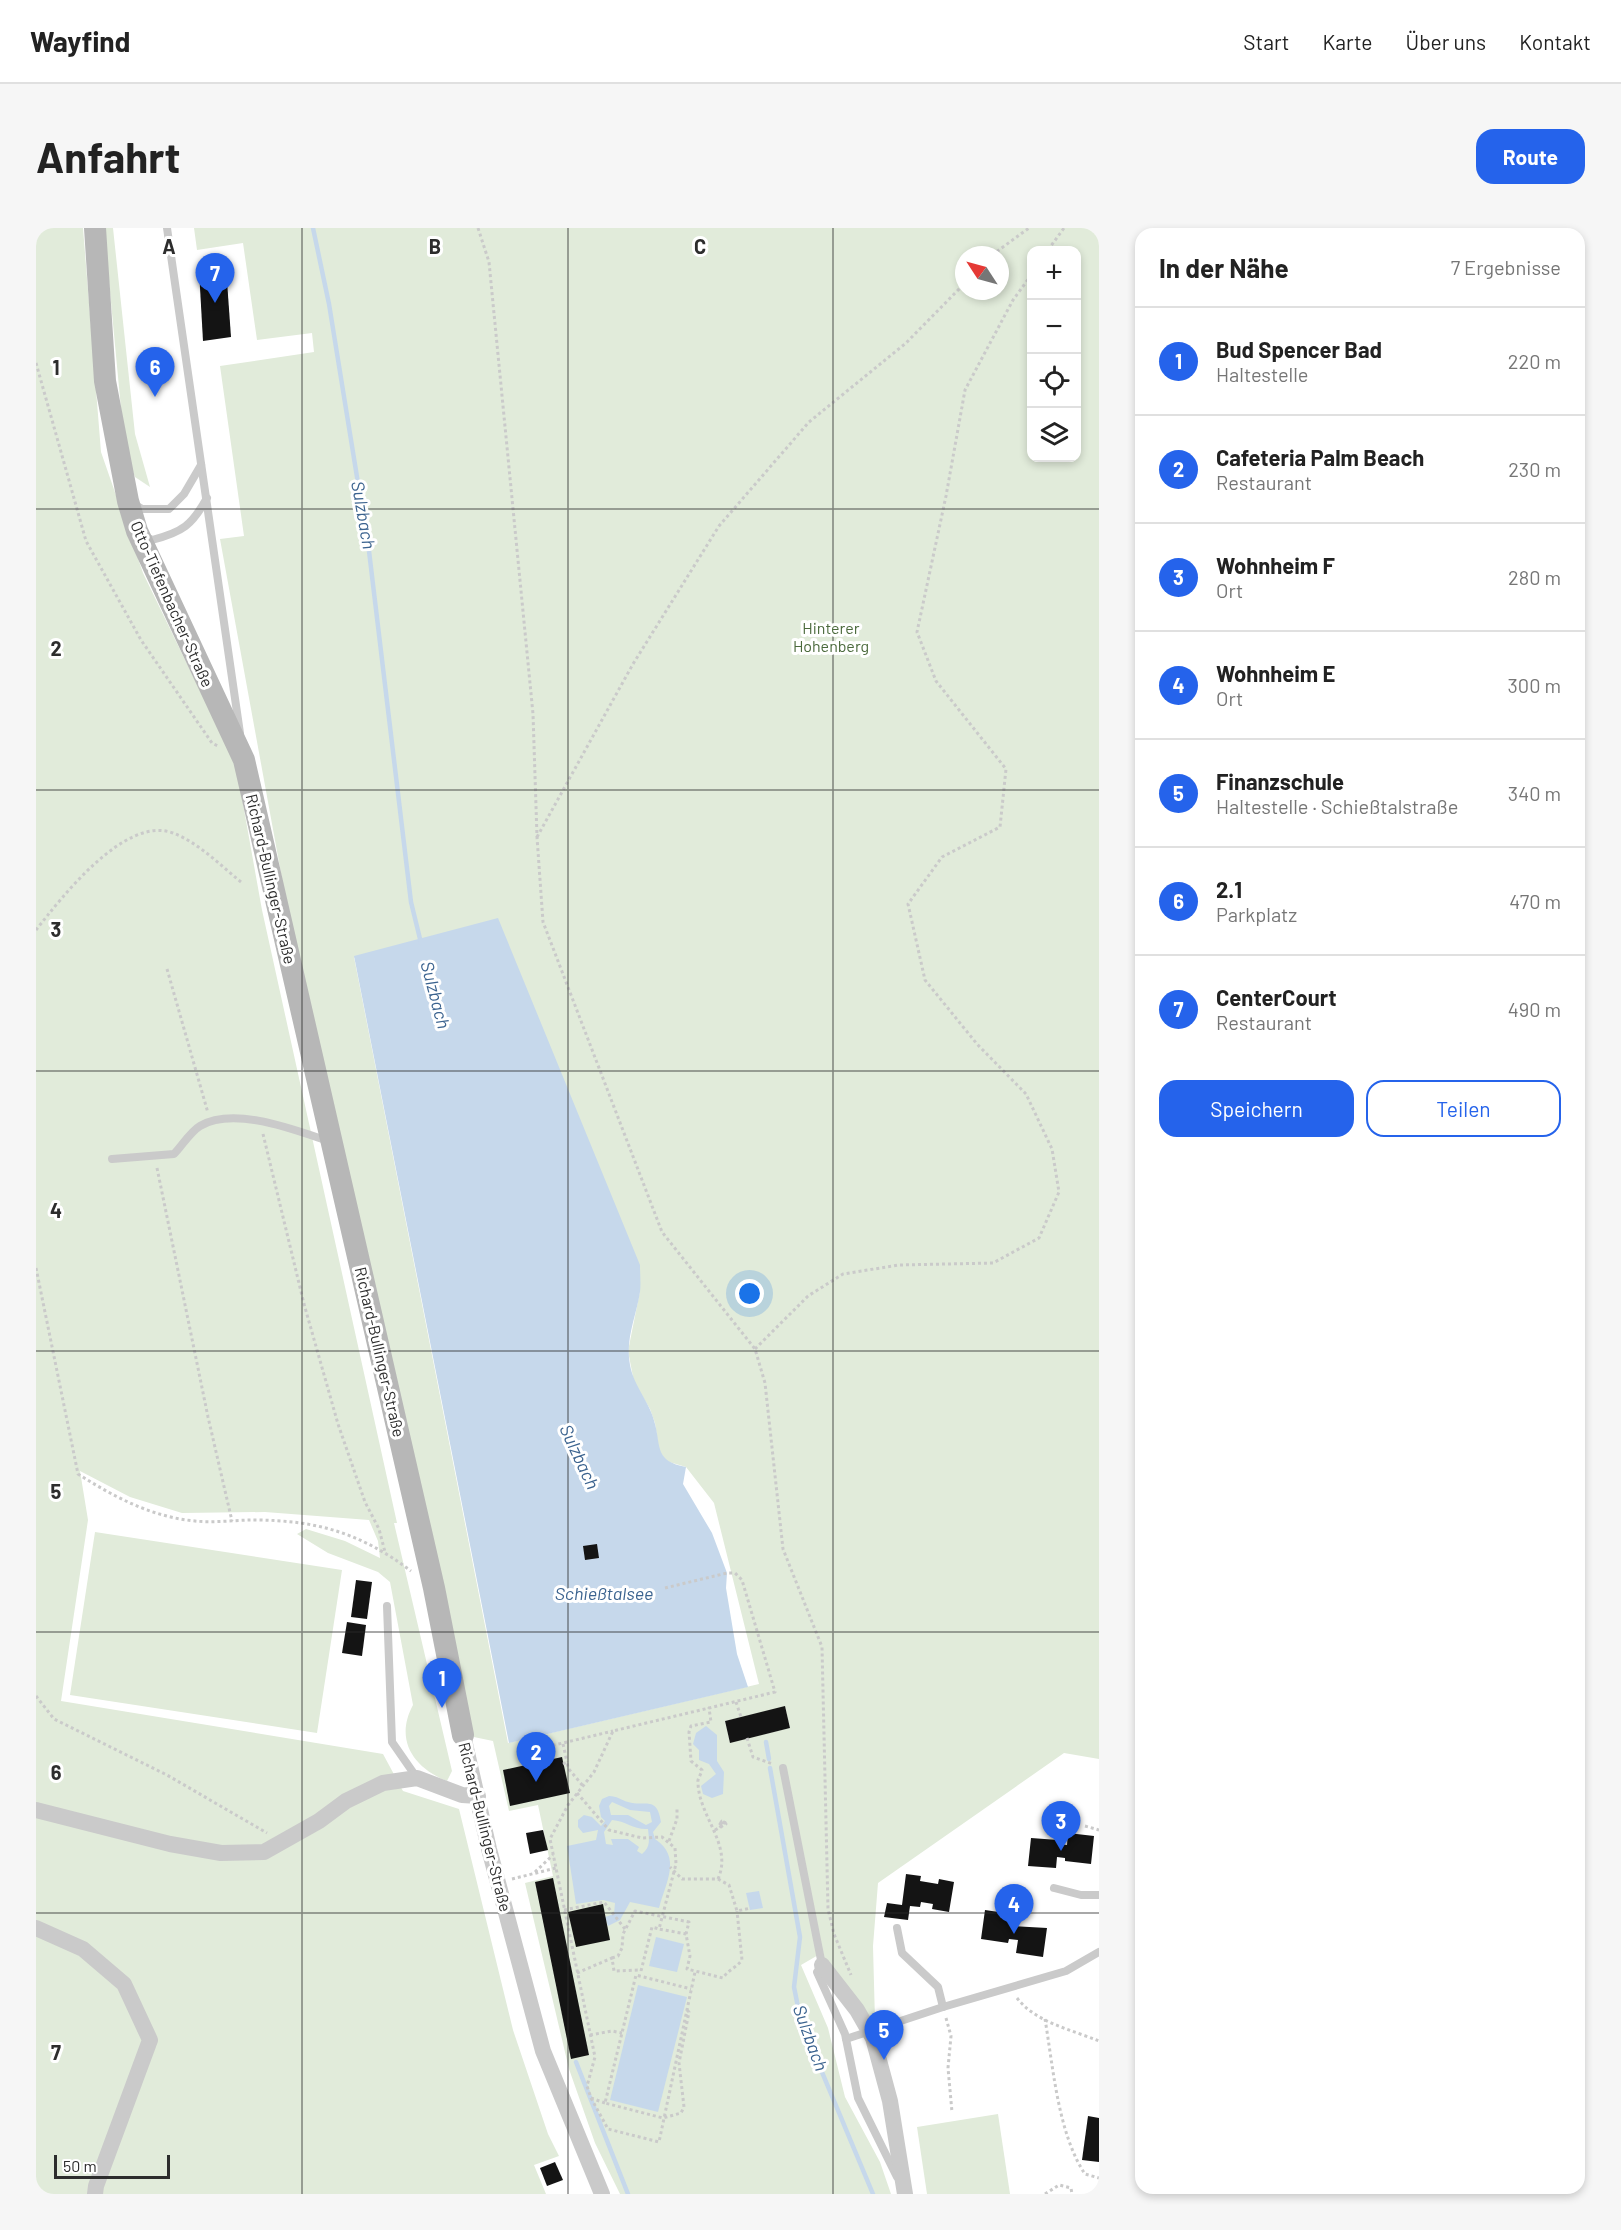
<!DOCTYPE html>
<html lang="de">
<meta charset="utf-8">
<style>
body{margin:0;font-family:Barlow,sans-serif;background:#f6f6f6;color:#222}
.controls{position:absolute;right:18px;top:18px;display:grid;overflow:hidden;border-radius:12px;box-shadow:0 3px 9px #0003}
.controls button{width:54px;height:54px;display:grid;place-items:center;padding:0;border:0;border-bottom:2px solid #e0e0e0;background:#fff;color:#222;font:30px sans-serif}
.compass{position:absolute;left:919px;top:18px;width:54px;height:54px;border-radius:50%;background:#fff;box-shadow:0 3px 9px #0003;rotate:306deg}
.scale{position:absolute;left:18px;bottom:15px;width:116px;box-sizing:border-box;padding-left:6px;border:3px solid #2d2d2d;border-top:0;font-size:16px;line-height:21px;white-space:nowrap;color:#2d2d2d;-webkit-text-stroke:4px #fff;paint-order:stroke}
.you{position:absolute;left:714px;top:1066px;width:21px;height:21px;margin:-15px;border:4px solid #fff;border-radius:50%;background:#1a73e8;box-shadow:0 0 0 9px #1a73e833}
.badge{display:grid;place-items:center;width:39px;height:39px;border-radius:50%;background:#2563eb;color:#fff;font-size:20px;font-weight:700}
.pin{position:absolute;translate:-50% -50px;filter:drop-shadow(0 2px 3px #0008)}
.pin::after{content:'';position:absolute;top:32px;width:21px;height:18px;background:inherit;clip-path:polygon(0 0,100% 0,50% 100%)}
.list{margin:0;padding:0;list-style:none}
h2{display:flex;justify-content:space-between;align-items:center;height:78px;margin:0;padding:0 24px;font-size:26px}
h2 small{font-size:20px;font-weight:400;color:#767676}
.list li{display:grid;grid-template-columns:39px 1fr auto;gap:18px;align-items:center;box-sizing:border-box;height:108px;padding:0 24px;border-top:2px solid #e0e0e0}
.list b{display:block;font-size:22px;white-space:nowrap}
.list p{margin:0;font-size:20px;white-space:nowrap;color:#767676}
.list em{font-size:20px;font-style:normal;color:#767676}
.actions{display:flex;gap:12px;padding:18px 24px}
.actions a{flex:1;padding:14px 0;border:2px solid #2563eb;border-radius:18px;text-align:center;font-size:21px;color:#2563eb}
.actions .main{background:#2563eb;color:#fff}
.icon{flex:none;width:33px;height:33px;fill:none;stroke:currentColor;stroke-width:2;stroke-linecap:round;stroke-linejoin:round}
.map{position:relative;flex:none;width:1063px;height:1966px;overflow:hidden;border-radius:18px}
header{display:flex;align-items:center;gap:36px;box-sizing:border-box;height:84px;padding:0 30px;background:#fff;border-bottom:2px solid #e0e0e0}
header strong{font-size:28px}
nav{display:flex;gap:33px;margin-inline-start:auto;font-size:21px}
.intro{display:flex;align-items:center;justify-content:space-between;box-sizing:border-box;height:144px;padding:0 36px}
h1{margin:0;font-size:42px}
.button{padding:15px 27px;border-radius:18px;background:#2563eb;color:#fff;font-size:21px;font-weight:700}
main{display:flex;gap:36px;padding:0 36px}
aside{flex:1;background:#fff;border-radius:18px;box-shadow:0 3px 9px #0003}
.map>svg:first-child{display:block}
.green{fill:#e1ebda;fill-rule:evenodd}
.water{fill:#c6d8eb;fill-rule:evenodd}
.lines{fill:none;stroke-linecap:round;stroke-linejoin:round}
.stream{stroke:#c6d8eb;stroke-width:4.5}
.building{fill:#141414}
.path{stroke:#cacaca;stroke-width:3;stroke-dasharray:3 3;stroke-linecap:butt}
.lane{stroke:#cacaca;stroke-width:8}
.street{stroke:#cacaca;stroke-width:16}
.secondary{stroke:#b7b7b7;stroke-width:22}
.grid{fill:none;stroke:#2d2d2d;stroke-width:1.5;stroke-opacity:0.55}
.labels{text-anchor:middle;stroke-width:6;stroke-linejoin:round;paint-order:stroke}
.street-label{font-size:16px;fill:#2d2d2d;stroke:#fff}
.park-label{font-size:16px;fill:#4a693b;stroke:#fff}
.water-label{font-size:18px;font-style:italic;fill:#3b638f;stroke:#fff}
.grid-label{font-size:20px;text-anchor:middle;font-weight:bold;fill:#2d2d2d;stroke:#fff;stroke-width:6;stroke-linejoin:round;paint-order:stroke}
</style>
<header>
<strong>Wayfind</strong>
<nav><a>Start</a><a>Karte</a><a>Über uns</a><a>Kontakt</a></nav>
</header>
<div class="intro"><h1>Anfahrt</h1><a class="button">Route</a></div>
<main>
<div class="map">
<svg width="1063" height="1966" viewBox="0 0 1063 1966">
<rect width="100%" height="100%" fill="#fff"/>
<g class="green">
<path d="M 0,0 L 47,0 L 65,224 L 107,345 L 200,537 L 226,682 L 361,1295 L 358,1295 L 416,1543 L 411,1553 C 378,1540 358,1512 377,1477 L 354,1354 L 342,1344 L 292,1325 L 261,1306 L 270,1301 L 309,1313 L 344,1330 L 342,1313 L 333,1292 L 229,1284 L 146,1285 L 94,1269 L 44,1243 L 52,1292 L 25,1473 L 347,1526 L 367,1563 L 423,1581 L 477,1802 L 512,1906 L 523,1928 L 498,1937 L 510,1966 L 0,1966 Z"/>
<path d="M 68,0 L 77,0 L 99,206 L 114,259 L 99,249 L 89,223 Z"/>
<path d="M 158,0 L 1063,0 L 1063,1531 L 1028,1525 L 842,1655 L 837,1718 L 839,1793 L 874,1966 L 865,1949 L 830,1805 L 784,1726 L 765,1737 L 792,1800 L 809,1869 L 844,1934 L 855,1966 L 584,1966 L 559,1915 L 533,1841 L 489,1655 L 517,1648 L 502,1577 L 473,1583 L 457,1513 L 433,1508 L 251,678 L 184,311 L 208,308 L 184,138 L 278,124 L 276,105 L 221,112 L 207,15 L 161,22 ZM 996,22 L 1040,22 L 1040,230 L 996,230 ZM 928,27 L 964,27 L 964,63 L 928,63 ZM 318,729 L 604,1063 L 592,1123 L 598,1154 L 614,1181 L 619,1195 L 623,1223 L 630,1233 L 650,1239 L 678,1275 L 723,1456 L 472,1515 ZM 749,1479 L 754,1500 L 694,1514 L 689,1493 Z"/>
<path d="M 59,1304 L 306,1342 L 281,1505 L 34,1467 Z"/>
<path d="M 962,1886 L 974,1966 L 891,1966 L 881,1899 Z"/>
</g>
<g class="water">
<path d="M 462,690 L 604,1037 C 604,1046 605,1056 604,1064 C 600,1089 589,1112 594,1137 C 598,1159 614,1174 619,1196 C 625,1220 619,1233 650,1239 L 647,1256 L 676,1305 L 691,1345 L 690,1360 L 701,1426 L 712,1459 L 473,1515 L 318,728 Z"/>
<path d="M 670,1498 L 681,1507 L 681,1533 L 688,1544 L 687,1566 L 676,1570 L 667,1566 L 665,1558 L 680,1546 L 673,1536 L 663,1532 L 663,1522 L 657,1516 L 660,1505 Z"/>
<path d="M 573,1568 C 581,1568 585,1572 592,1574 C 609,1579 621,1567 625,1594 L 617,1604 L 619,1611 C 646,1629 630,1654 623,1680 L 594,1674 L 584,1692 L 572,1698 L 569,1689 L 578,1686 L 579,1675 L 567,1672 L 540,1676 L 531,1618 L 560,1612 L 562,1602 L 547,1605 L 542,1599 L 542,1592 L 548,1587 L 556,1589 L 565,1598 L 569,1593 L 565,1589 L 563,1578 L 566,1571 ZM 576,1574 L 594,1582 L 614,1584 L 616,1594 L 610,1597 L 592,1587 L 575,1587 L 573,1578 ZM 576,1592 C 590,1593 598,1602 612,1601 C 613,1611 615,1619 606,1626 L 601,1623 L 603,1619 L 592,1611 L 575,1611 L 577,1617 L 570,1616 L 568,1604 Z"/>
<path d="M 723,1663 L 727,1680 L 714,1682 L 710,1665 Z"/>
<path d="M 620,1709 L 648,1716 L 641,1744 L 613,1738 Z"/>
<path d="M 602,1757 L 651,1769 L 622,1884 L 574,1872 Z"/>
</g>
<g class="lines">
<g class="stream">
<path d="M 277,0 L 293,76 L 333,323 L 375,674 L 385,715"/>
<path d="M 730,1514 L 733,1531"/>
<path d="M 734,1540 L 764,1709 L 758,1759 L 765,1794 L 837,1966"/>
<path d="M 540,1834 L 592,1966"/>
</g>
</g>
<g class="building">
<path d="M 190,39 L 195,109 L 167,113 L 163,42 Z"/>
<path d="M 561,1316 L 563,1330 L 549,1332 L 547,1318 Z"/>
<path d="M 320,1352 L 336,1354 L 331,1391 L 315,1389 Z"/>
<path d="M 311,1394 L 330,1397 L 326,1428 L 306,1425 Z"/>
<path d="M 749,1478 L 754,1500 L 694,1515 L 689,1493 Z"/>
<path d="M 526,1529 L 534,1565 L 474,1578 L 467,1542 Z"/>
<path d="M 507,1602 L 512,1622 L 494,1626 L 490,1605 Z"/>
<path d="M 1032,1605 L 1058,1608 L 1055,1636 L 1029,1633 L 1029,1630 L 1021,1629 L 1020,1640 L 992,1638 L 995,1610 L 1022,1612 L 1022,1616 L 1031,1617 Z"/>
<path d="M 870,1646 L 885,1648 L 884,1653 L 902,1656 L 903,1651 L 918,1654 L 913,1684 L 896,1681 L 897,1676 L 885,1674 L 884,1679 L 874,1678 L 872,1692 L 848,1689 L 851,1675 L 866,1677 Z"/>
<path d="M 517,1650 L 553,1827 L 535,1831 L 499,1654 Z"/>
<path d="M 567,1676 L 574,1712 L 540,1719 L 532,1684 Z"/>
<path d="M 949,1682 L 976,1686 L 974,1698 L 1011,1700 L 1007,1729 L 980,1725 L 982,1712 L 973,1711 L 972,1715 L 945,1711 Z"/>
<path d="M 1052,1888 L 1063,1890 L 1063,1934 L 1046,1932 Z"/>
<path d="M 519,1934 L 527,1952 L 511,1958 L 504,1940 Z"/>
</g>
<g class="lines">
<g class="path">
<path d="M 442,0 L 453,34 L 497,486 L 501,609 L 507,694 L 626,1004 L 719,1121 L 729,1155 L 747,1321 L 786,1419 L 792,1681 L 798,1706 L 815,1747"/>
<path d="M 1012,22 L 1028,0"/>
<path d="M 956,27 L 993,0"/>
<path d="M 0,135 L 50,313 L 105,412 L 176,515 L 182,518"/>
<path d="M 501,609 L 597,436 L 683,298 L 773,194 L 870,115 L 928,56"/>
<path d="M 0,702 C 26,669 89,587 137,605 C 163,615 184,637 205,654"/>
<path d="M 131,741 L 172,885"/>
<path d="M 227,906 L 268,1076 L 302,1196 L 329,1274 L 343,1301 L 349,1324"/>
<path d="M 121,940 L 172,1189 L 196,1293"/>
<path d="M 0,1040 L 42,1246 C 78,1269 116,1289 159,1293 C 178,1295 199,1292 218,1292 C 280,1292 325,1305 375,1343"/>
<path d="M 719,1121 L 772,1068 L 807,1046 L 863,1037 L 957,1035 L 1003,1010 L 1023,964 L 1016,921 L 990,866 L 941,816 L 889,752 L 872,676 L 906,629 L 964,599 L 970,541 L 900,453 L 881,404 L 910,268 L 929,162 L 977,72 L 996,46"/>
<path d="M 629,1360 L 691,1345 L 699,1345 L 706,1352 L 739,1464 L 673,1480 L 675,1494 L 655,1498 L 653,1504 L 655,1533 L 666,1542 C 665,1547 661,1551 662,1555 C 663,1589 697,1617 682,1651 L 646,1651 L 634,1639"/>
<path d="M 0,1468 L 18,1491 L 131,1547 L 231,1605"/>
<path d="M 700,1474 L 705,1489"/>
<path d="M 711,1510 L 717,1529 L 737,1536"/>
<path d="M 527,1516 L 531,1534"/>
<path d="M 508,1533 L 506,1520 L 577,1503"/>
<path d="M 527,1536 L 531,1534 L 532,1540 L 547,1558"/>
<path d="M 541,1565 L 573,1602 L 606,1610 L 626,1609 L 639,1620 L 640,1636 L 623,1701 L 650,1706 L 654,1728 L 651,1741 L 687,1750 C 693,1741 700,1740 706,1732 L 701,1683"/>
<path d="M 1049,1598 L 1063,1602"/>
<path d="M 679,1602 L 690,1596 L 688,1593 L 686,1593 L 683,1597 L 685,1599 L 687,1598 L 688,1594 L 684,1596 L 686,1596"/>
<path d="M 633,1613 L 641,1591 L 641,1579"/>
<path d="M 499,1644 L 517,1627"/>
<path d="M 476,1651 L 520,1640"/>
<path d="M 682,1651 L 693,1657 L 701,1683 L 715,1680"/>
<path d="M 528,1682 L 568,1674 L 589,1701"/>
<path d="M 576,1730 L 582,1728 L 586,1720 L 587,1706 L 599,1683 L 653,1694 L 650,1706"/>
<path d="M 605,1743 L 616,1699 L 623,1701"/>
<path d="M 541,1745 L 576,1730 L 578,1743 L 605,1742"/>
<path d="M 981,1770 C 999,1794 1036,1802 1063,1813"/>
<path d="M 651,1782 L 653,1784 L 643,1835 L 648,1879 L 645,1885 L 627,1890 L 569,1875 L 600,1747 L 655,1761"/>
<path d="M 910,1790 L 915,1808 L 912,1840 L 916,1884"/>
<path d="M 1009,1791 C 1017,1838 1022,1906 1049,1946 L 1063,1950"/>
<path d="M 554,1807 L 576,1803 L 586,1805"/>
<path d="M 555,1870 L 572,1901 L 623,1914 L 659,1744"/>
<path d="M 569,1875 L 555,1870 L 551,1858 L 559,1829 L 514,1611 L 532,1577 L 558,1544 L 577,1503 L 673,1480"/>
<path d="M 1009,1966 L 1023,1957 L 1035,1960 L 1036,1966"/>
</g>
<g class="lane">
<path d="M 131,0 L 204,505"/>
<path d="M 96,275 L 106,281 L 133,281 L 148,266 L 165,237"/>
<path d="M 109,308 L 116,312 C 147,304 156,297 171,270"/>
<path d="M 76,931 L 138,926 C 146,918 154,904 164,898 C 198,878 259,902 292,913"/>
<path d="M 351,1378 L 356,1514 L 381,1550"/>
<path d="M 747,1540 L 786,1737 L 781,1744 L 809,1806 L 822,1870 L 861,1949"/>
<path d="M 1018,1660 L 1045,1667 L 1063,1667"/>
<path d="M 861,1700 L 866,1725 L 902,1759 L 907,1779"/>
<path d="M 810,1811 L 907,1779 L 1030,1743 L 1063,1724"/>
</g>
<g class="street">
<path d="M 427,1507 L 453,1621 L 507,1823 L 566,1966"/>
<path d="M 0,1582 L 134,1616 L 185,1625 L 228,1624 L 283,1593 L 310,1573 L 347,1555 L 381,1550 L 426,1567 L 442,1568"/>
<path d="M 0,1700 L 47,1721 L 88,1756 L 114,1812 L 60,1958 L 59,1966"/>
<path d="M 786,1737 L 821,1782 L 837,1810 L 854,1873 L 869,1966"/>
</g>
<path class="secondary" d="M 59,0 L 69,153 L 92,273 L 101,303 L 208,532 L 398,1360 L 427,1507"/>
</g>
<path class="grid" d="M 266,0 L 266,1966M 532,0 L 532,1966M 797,0 L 797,1966M 0,281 L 1063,281M 0,562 L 1063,562M 0,843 L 1063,843M 0,1123 L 1063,1123M 0,1404 L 1063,1404M 0,1685 L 1063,1685"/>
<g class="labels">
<g class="street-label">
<text transform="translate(136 376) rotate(66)" y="6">Otto-Tiefenbacher-Straße</text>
<text transform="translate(235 651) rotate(77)" y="6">Richard-Bullinger-Straße</text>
<text transform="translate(344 1124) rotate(77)" y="6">Richard-Bullinger-Straße</text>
<text transform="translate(449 1599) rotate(76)" y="6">Richard-Bullinger-Straße</text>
</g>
<g class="park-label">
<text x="795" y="406">Hinterer<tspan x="795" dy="18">Hohenberg</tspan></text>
</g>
<g class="water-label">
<text transform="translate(327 287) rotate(80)" y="6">Sulzbach</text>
<text transform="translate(399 767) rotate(75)" y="6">Sulzbach</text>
<text transform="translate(543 1229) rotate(65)" y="6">Sulzbach</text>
<text x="568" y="1372">Schießtalsee</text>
<text transform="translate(774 1810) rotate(70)" y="6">Sulzbach</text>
</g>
</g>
<g class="grid-label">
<text x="133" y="26">A</text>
<text x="399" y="26">B</text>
<text x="664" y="26">C</text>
<text x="20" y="147">1</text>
<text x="20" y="428">2</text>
<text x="20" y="709">3</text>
<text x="20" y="990">4</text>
<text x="20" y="1271">5</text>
<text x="20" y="1552">6</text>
<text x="20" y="1832">7</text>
</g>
</svg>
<div class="controls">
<button>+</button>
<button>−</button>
<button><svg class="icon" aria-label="locate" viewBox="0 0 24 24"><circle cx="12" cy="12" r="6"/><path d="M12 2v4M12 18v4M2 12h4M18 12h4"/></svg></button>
<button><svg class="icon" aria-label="layers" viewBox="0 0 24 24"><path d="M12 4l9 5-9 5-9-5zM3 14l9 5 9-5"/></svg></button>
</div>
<svg class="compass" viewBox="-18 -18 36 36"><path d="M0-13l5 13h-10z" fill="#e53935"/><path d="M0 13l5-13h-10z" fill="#767676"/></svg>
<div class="scale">50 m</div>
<div class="you"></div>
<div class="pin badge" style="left:406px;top:1480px">1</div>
<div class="pin badge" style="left:500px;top:1554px">2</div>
<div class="pin badge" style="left:1025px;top:1623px">3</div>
<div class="pin badge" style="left:978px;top:1706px">4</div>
<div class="pin badge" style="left:848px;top:1832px">5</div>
<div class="pin badge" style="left:119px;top:169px">6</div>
<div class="pin badge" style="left:179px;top:75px">7</div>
</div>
<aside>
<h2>In der Nähe<small>7 Ergebnisse</small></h2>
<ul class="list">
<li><span class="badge">1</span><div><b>Bud Spencer Bad</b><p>Haltestelle</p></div><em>220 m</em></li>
<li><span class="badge">2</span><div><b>Cafeteria Palm Beach</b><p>Restaurant</p></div><em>230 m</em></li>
<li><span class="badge">3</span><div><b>Wohnheim F</b><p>Ort</p></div><em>280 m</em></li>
<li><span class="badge">4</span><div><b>Wohnheim E</b><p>Ort</p></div><em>300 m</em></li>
<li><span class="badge">5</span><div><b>Finanzschule</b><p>Haltestelle · Schießtalstraße</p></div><em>340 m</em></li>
<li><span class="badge">6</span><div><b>2.1</b><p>Parkplatz</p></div><em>470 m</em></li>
<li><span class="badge">7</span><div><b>CenterCourt</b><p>Restaurant</p></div><em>490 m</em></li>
</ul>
<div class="actions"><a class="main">Speichern</a><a>Teilen</a></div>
</aside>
</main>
